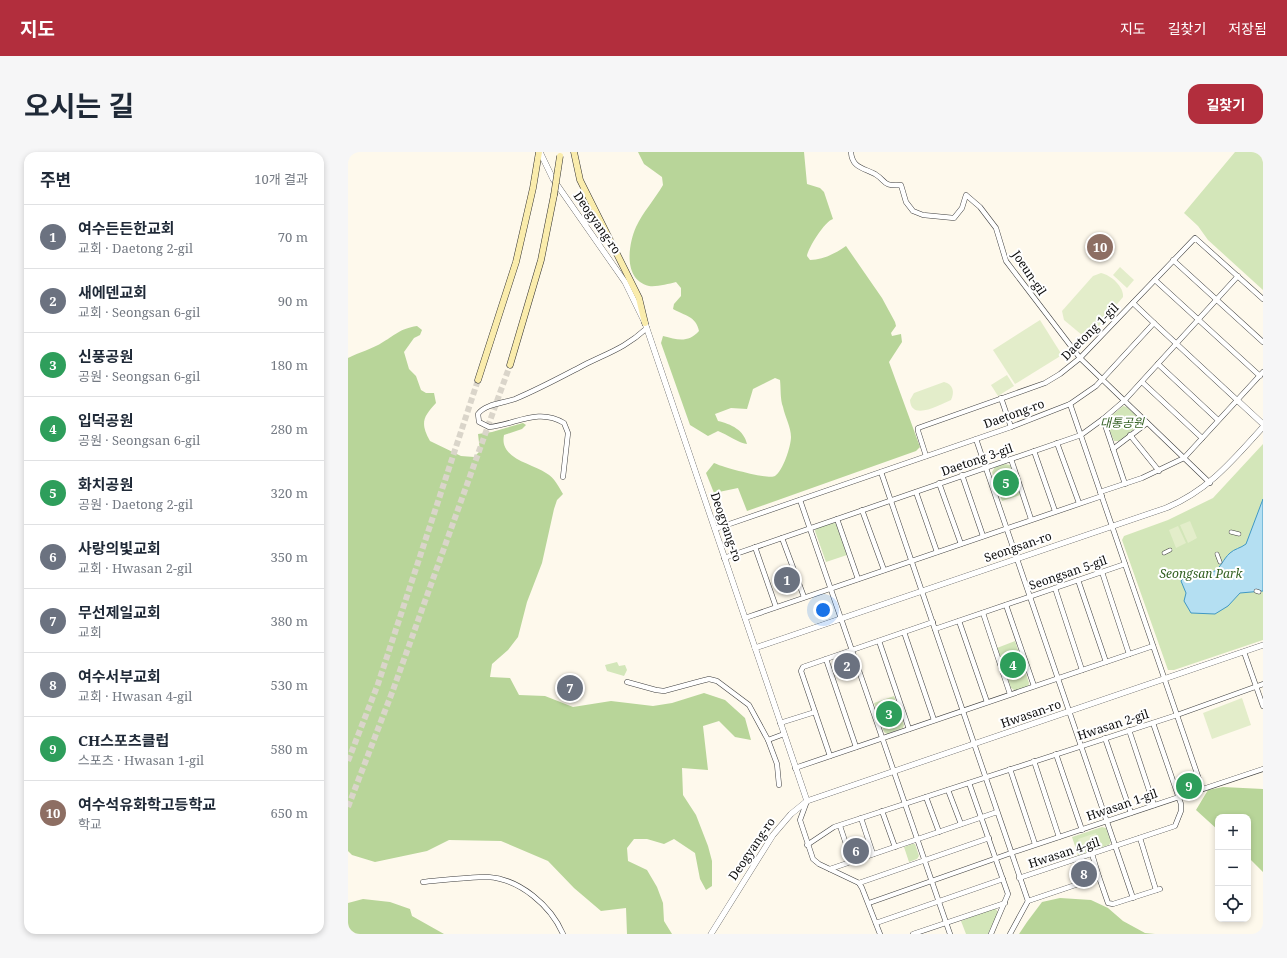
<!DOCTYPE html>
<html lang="ko">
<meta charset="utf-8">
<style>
body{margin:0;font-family:"Noto Serif","Noto Sans KR",serif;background:#f6f6f7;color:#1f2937}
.controls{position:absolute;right:12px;bottom:12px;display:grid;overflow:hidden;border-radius:8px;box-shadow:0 2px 6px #0003}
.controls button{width:36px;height:36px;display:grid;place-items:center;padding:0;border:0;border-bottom:1px solid #e0e1e3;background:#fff;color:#1f2937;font:20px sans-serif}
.you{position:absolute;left:475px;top:458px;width:14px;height:14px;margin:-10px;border:3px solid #fff;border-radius:50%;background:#1a73e8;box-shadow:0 0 0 6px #1a73e833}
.badge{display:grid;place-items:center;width:26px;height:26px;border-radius:50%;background:#b22e3d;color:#fff;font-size:13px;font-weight:700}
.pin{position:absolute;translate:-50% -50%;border:2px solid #fff;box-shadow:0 1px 4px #0006}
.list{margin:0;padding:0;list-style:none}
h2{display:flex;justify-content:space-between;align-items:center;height:52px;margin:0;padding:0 16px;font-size:17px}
h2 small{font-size:13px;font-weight:400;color:#747a83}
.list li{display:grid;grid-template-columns:26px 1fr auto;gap:12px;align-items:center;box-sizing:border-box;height:64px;padding:0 16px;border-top:1px solid #e0e1e3}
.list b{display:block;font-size:15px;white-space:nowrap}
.list p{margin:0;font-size:13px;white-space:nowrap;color:#747a83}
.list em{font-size:13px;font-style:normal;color:#747a83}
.icon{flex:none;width:22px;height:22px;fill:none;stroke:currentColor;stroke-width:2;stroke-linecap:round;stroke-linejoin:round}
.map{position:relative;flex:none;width:915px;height:782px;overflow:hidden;border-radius:12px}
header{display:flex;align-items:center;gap:24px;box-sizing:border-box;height:56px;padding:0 20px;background:#b22e3d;color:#fff}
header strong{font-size:19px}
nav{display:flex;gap:22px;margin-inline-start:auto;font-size:14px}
.intro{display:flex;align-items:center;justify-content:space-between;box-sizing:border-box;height:96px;padding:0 24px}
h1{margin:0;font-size:28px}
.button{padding:10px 18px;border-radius:12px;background:#b22e3d;color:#fff;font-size:14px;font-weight:700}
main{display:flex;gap:24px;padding:0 24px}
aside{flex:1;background:#fff;border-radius:12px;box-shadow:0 2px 6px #0003}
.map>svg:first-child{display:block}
.green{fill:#d3e6b9}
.forest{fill:#b8d599}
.pitch{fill:#e3edca}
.water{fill:#b4dff2;stroke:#4098c4}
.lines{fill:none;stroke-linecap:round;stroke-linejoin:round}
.secondary-tunnel{stroke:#dad5ca;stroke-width:6;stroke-dasharray:6 3;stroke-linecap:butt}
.pedestrian-casing{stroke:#3f3f3f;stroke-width:4.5}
.minor-casing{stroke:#3f3f3f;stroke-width:5.5}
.tertiary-casing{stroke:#3f3f3f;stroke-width:6}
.secondary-casing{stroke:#2e2e2e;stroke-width:7}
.pedestrian{stroke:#fff;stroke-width:3.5}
.minor{stroke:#fff;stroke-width:4.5}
.tertiary{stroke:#fff;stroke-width:5.5}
.secondary{stroke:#faecac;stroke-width:6}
.secondary-bridge-casing{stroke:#2e2e2e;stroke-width:7;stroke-linecap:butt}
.secondary-bridge{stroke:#faecac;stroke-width:6}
.labels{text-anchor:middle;stroke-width:4;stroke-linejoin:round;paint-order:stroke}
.street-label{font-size:12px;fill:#0c0c0c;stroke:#fff}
.park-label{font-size:12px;font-style:italic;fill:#325f21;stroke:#fff}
</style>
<header>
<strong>지도</strong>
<nav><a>지도</a><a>길찾기</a><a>저장됨</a></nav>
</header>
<div class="intro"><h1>오시는 길</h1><a class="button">길찾기</a></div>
<main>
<aside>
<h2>주변<small>10개 결과</small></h2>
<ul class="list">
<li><span class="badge" style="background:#6b7280">1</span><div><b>여수든든한교회</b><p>교회 · Daetong 2-gil</p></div><em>70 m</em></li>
<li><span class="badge" style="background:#6b7280">2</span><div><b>새에덴교회</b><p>교회 · Seongsan 6-gil</p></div><em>90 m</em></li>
<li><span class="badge" style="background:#2e9e5b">3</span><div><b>신풍공원</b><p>공원 · Seongsan 6-gil</p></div><em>180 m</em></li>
<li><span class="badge" style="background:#2e9e5b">4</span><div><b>입덕공원</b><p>공원 · Seongsan 6-gil</p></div><em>280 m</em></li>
<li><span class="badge" style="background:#2e9e5b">5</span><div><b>화치공원</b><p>공원 · Daetong 2-gil</p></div><em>320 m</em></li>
<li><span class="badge" style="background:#6b7280">6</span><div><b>사랑의빛교회</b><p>교회 · Hwasan 2-gil</p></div><em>350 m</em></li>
<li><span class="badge" style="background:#6b7280">7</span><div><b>무선제일교회</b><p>교회</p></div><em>380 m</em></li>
<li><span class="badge" style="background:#6b7280">8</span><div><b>여수서부교회</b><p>교회 · Hwasan 4-gil</p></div><em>530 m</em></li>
<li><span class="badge" style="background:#2e9e5b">9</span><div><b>CH스포츠클럽</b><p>스포츠 · Hwasan 1-gil</p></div><em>580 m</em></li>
<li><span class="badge" style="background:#8d6e63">10</span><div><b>여수석유화학고등학교</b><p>학교</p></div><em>650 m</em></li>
</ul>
</aside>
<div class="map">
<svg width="915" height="782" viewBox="0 0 915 782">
<rect width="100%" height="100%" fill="#fef9ec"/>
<g class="green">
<path d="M 887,0 L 915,0 L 915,138 L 860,88 L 850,74 L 836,61 Z"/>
<path d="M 775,254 L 779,255 L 792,267 L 791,273 L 772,289 L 766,289 C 757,266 756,270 775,254 Z"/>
<path d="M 915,292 L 915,488 L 826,518 L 820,518 L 774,388 L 776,384 L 820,368 L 865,346 Z"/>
<path d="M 657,312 L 662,313 L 672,343 L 654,349 L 644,320 L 647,315 Z"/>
<path d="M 484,370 L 488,372 L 499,403 L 478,410 L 467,379 L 468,375 Z"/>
<path d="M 667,489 L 681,531 L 680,535 L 668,539 L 663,536 L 649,496 Z"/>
<path d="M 269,510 L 271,514 L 277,513 L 279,518 L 276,524 L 259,519 L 257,513 Z"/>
<path d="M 546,544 L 556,573 L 555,576 L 539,582 L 536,580 L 526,551 Z"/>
<path d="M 754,675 L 758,676 L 763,690 L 761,693 L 730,703 L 724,685 Z"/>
<path d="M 564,692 L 567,692 L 571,704 L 569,707 L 561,710 L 556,695 Z"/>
<path d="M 647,756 L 650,760 L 640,782 L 618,782 L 613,769 Z"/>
</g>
<g class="forest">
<path d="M 290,0 L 456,0 L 459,32 L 472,36 L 476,40 L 485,67 C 477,69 460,96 459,104 L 462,108 C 475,108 488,101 498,94 L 534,146 L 547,170 L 548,174 L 543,181 L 544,184 L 553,182 L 554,190 L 541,210 L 572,295 L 568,299 L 399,359 L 390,336 L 366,341 L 358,321 L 366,311 C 374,315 421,328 427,324 C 435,319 443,294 443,285 C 443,275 437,265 435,255 C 432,247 433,237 432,228 L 427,226 L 405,237 L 399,257 L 383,256 L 367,262 L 370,269 C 383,272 396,278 399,292 C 393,292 378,282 370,279 L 360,284 L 342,273 L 313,191 L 315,184 C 330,188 340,191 351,179 C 348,164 337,164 325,157 L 326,152 L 333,144 L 333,136 L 328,130 C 320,132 309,135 301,134 C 275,128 280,93 288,75 C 295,60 307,47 315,33 L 314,25 L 296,12 Z"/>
<path d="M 69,174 L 74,178 L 72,183 L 66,186 L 56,200 L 61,217 L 68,224 L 73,238 L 78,241 L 86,241 L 88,251 C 75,265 72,271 82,289 L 113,304 L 126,305 L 132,299 L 130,282 L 144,280 L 175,271 L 178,273 L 174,277 L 156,283 C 151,307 184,311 198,321 C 207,326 210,334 215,342 L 209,348 L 206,357 L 194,411 L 179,450 L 170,485 L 160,498 L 144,512 L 142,525 L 162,526 L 171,543 L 197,544 L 225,555 L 263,549 L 305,554 L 324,551 L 356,541 L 377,548 L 397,566 L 403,588 L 387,585 L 371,569 L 355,574 L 360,618 L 334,616 L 335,643 L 348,663 L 360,694 L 364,709 L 364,734 L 358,738 L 352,727 L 347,701 L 326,687 L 316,692 L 299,687 L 286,687 L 279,696 L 280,709 L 299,718 L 309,735 L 315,751 L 316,769 L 324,782 L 279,782 L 278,756 L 253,759 L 226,736 L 200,709 L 153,689 L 101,688 L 79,699 L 27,710 L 4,703 L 0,699 L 0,206 C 11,200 25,197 35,190 C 49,182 51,177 69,174 Z"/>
<path d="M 875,635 L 915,637 L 915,720 L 900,705 L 900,665 L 870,665 L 870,678 L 848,658 L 860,638 Z"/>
<path d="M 712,746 L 743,748 L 760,756 L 775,769 L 797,781 L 807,782 L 671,782 L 679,770 L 694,750 Z"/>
<path d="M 15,747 L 42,750 L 62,757 L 64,764 L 96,782 L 0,782 L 0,751 Z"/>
</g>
<g class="pitch">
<path d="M 772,115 L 786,128 L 779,136 L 765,123 Z"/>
<path d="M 753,121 C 763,123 776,135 775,145 L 746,180 L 740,183 L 734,183 L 716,168 L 714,159 L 745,124 Z"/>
<path d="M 692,168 L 714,203 L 667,232 L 645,198 Z"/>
<path d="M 659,223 L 666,234 L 650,244 L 643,233 Z"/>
<path d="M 596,230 C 605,232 607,240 603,248 C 593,252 563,270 562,248 L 566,241 Z"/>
<path d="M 842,369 L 849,386 L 840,391 L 832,373 Z"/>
<path d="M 830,374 L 838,391 L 828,396 L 821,378 Z"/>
<path d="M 669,506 L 675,523 L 664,526 L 658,509 Z"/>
<path d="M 894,546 L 903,573 L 864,587 L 855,561 Z"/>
<path d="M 748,681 L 751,691 L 734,697 L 730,687 Z"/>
</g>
<path class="water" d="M 915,347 L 915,439 L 892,441 L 880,454 L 867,462 L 843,461 L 836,449 L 838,441 L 833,429 C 841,417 854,425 865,420 C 873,416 875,407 882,401 C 886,397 893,396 898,392 Z"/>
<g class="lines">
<g class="secondary-tunnel">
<path d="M 0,609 L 30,532 L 130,228"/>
<path d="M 0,655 L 45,538 L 162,213"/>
</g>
<defs>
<g id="pedestrian">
<path d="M 883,380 L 891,382"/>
<path d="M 816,401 L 822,398"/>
<path d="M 869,402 L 872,410"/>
<path d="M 908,439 L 911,440"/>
</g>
<g id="minor">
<path d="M 503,0 C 504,16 516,16 527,22 C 540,30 533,34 553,33 L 558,50 L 565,59 L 575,63 L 606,66 L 614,56 L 618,43 L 632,55 L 648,76 L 658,109 L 732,206 L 862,331"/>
<path d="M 825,108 L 915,190"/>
<path d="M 807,128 L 912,224"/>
<path d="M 785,151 L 806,171"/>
<path d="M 810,212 L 870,268"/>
<path d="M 794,230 L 854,286"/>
<path d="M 653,246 L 663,275"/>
<path d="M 722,252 L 854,636"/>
<path d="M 755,267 L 777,332"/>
<path d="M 782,283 L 811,319"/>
<path d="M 628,287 L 785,746"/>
<path d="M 709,291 L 731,351"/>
<path d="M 765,297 L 799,271"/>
<path d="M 686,299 L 707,359"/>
<path d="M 578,304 L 570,279 L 570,276 L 697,231 L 712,222 L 732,206 L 847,86 L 915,147"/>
<path d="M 663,307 L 683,367"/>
<path d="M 533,320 L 680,749"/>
<path d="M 614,323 L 635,384"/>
<path d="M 215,325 L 220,281 L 216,271 C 190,255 167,273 141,275 L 131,270 L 130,262 C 137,252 156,251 167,247 C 191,237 213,225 236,213 C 262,200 277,196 299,176"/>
<path d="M 591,331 L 613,392"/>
<path d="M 568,340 L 589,400"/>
<path d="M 752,340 L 794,326 L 836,306 L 915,220"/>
<path d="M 452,348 L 602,782"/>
<path d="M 514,358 L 536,418"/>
<path d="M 489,367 L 510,427"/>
<path d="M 367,377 L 663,275 L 722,252 L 748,234 L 806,171 L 889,248"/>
<path d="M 434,386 L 456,445"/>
<path d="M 407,395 L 428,455"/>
<path d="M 376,406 L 733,283 L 755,267 L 776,249 L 890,124"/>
<path d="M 754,420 L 781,502"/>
<path d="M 730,428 L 758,510"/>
<path d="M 707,436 L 734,518"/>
<path d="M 658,453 L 686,534"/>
<path d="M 635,461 L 662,542"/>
<path d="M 397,466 L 754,344"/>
<path d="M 611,469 L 639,550"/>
<path d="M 587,477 L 777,412"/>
<path d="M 556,480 L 586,568"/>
<path d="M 531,489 L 561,577"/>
<path d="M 896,500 L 915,554"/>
<path d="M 478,507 L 508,595"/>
<path d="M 279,530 L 308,538 L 316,539 L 353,529 L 361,527 L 369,529 L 401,553 L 420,588 L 436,582"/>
<path d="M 467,560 L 482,604"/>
<path d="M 432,571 L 467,560 L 453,519 L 455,515 L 585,470"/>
<path d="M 781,578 L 806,653"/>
<path d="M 757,586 L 783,661"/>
<path d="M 420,588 L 429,612 L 431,633"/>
<path d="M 708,602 L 734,678"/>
<path d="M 686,609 L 711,685"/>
<path d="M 447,616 L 805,494"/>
<path d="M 662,617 L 687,692"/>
<path d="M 621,631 L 660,742 L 643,782"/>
<path d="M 600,638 L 613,672"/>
<path d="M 578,645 L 591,680"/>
<path d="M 459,649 L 452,668 L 465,707 L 471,712 L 511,731 L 514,736 L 532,782"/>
<path d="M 534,659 L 547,695"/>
<path d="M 513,666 L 525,702"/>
<path d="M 492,674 L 504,710"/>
<path d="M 792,686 L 808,738"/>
<path d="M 459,693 L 486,675 L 829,563 L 915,532"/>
<path d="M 744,702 L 751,725"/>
<path d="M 482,717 L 649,660"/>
<path d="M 671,726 L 827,674 L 833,659 L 833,652 L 805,571"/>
<path d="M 75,730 C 96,728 119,725 140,725 C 172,727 203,754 215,782"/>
<path d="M 511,731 L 641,686"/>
<path d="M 521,751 L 663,701 L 915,617"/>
<path d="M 528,771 L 655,727"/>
<path d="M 565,782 L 657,751"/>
<path d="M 662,782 L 680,749 L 751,725 L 760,751 L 765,752 L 812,737"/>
</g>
<g id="tertiary">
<path d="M 192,0 L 205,27 L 277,130 L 297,171 L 459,649"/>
<path d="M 889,248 L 915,272"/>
<path d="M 407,496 L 818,356 C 861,338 885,308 915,275"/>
<path d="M 363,782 L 425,683 L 443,662 L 459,649 L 915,493"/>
</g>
<g id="secondary">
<path d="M 226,0 L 232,28 L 291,146 L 297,171"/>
<path d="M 162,213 L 193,108 L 206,43"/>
<path d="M 130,228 L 168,110 L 185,36 L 191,0"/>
</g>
</defs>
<use href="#pedestrian" class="pedestrian-casing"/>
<use href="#minor" class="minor-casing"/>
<use href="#tertiary" class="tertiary-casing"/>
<use href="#secondary" class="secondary-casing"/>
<use href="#pedestrian" class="pedestrian"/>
<use href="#minor" class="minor"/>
<use href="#tertiary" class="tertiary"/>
<use href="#secondary" class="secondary"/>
<defs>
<path id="secondary-bridge" d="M 206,43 L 212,4"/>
</defs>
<use href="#secondary-bridge" class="secondary-bridge-casing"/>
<use href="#secondary-bridge" class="secondary-bridge"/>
</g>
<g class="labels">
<g class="street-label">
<text transform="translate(249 71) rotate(55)" y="4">Deogyang-ro</text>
<text transform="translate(681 121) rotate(56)" y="4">Joeun-gil</text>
<text transform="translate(742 180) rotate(-45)" y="4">Daetong 1-gil</text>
<text transform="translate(666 262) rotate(-20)" y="4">Daetong-ro</text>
<text transform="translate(629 308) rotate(-19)" y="4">Daetong 3-gil</text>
<text transform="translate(378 375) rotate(71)" y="4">Deogyang-ro</text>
<text transform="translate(670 395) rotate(-19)" y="4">Seongsan-ro</text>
<text transform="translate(720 421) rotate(-19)" y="4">Seongsan 5-gil</text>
<text transform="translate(683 562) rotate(-19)" y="4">Hwasan-ro</text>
<text transform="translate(765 573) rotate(-18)" y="4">Hwasan 2-gil</text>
<text transform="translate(774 653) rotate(-19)" y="4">Hwasan 1-gil</text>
<text transform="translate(404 697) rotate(-56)" y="4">Deogyang-ro</text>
<text transform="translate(716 701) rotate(-18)" y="4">Hwasan 4-gil</text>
</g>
<g class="park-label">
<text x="774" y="275">대통공원</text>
<text x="853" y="426">Seongsan Park</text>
</g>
</g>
</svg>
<div class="controls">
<button>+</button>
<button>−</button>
<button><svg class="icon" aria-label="locate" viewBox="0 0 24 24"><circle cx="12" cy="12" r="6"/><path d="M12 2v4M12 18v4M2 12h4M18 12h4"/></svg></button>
</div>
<div class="you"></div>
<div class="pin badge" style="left:439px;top:428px;background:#6b7280">1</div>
<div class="pin badge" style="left:499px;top:514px;background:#6b7280">2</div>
<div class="pin badge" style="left:541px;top:562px;background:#2e9e5b">3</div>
<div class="pin badge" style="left:665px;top:513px;background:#2e9e5b">4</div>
<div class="pin badge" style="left:658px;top:331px;background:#2e9e5b">5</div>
<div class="pin badge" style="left:508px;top:699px;background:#6b7280">6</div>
<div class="pin badge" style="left:222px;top:536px;background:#6b7280">7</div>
<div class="pin badge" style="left:736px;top:722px;background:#6b7280">8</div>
<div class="pin badge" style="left:841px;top:634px;background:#2e9e5b">9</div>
<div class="pin badge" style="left:752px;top:95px;background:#8d6e63">10</div>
</div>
</main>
